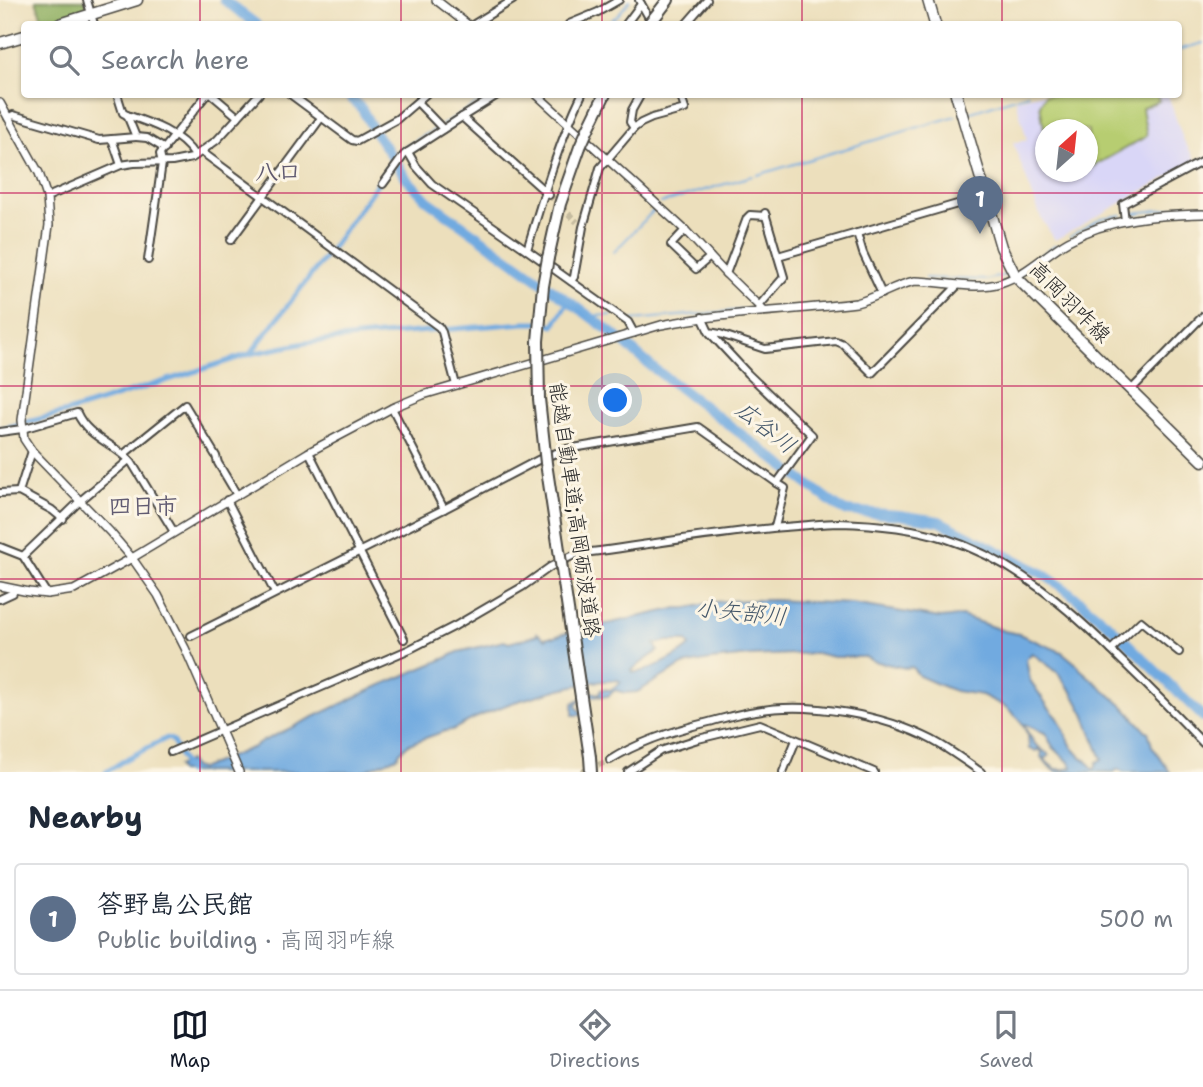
<!DOCTYPE html>
<meta charset="utf-8">
<style>
body{margin:0;font-family:"Shantell Sans","Klee One",sans-serif;background:#f2f2f3;color:#1f2937}
.compass{position:absolute;left:1035px;top:119px;width:63px;height:63px;border-radius:50%;background:#fff;box-shadow:0 2px 5px #0004;rotate:27deg}
.you{position:absolute;left:616px;top:401px;width:24px;height:24px;margin:-18px;border:5px solid #fff;border-radius:50%;background:#1a73e8;box-shadow:0 0 0 10px #1a73e833}
.badge{display:grid;place-items:center;width:46px;height:46px;border-radius:50%;background:#111827;color:#fff;font-size:23px;font-weight:700}
.pin{position:absolute;translate:-50% -58px;filter:drop-shadow(0 2px 4px #0008)}
.pin::after{content:'';position:absolute;top:37px;width:24px;height:21px;background:inherit;clip-path:polygon(0 0,100% 0,50% 100%)}
.list{margin:0;padding:0;list-style:none}
h2{display:flex;justify-content:space-between;align-items:center;height:91px;margin:0;padding:0 28px;font-size:30px}
h2 small{font-size:23px;font-weight:400;color:#747a83}
.list li{display:grid;grid-template-columns:46px 1fr auto;gap:21px;align-items:center;box-sizing:border-box;height:112px;margin:0 14px 14px;padding:0 14px;border:2px solid #e0e1e3;border-radius:7px}
.list b{display:block;font-size:26px;white-space:nowrap}
.list p{margin:0;font-size:23px;white-space:nowrap;color:#747a83}
.list em{font-size:23px;font-style:normal;color:#747a83}
.icon{flex:none;width:38px;height:38px;fill:none;stroke:currentColor;stroke-width:2;stroke-linecap:round;stroke-linejoin:round}
.map{position:relative;flex:none;width:1203px;height:772px;overflow:hidden}
.search{position:absolute;background:#fff;box-shadow:0 2px 5px #0004;left:21px;right:21px;top:21px;height:77px;display:flex;align-items:center;gap:18px;box-sizing:border-box;padding:0 24px;border-radius:7px;color:#747a83;font-size:26px}
.sheet{height:217px;background:#fff}
nav{display:flex;justify-content:space-around;align-items:center;box-sizing:border-box;height:98px;border-top:2px solid #e0e1e3;background:#fff;font-size:19px;color:#747a83}
nav a{display:grid;justify-items:center;gap:4px}
nav .on{color:#111827}
.map>svg:first-child{display:block}
.built{fill:#d9d6f7;fill-rule:evenodd}
.green{fill:#b7cd71;stroke:#717c4e;stroke-width:2}
.forest{fill:#91b063;stroke:#5e6e47;stroke-width:2}
.water{fill:#71aae0;stroke:#4e6a86;stroke-width:2;fill-rule:evenodd}
.lines{fill:none;stroke-linecap:round;stroke-linejoin:round}
.stream{stroke:#71aae0;stroke-width:2}
.canal{stroke:#71aae0;stroke-width:5}
.river{stroke:#71aae0;stroke-width:10}
.minor-tunnel{stroke:#c5bb9f;stroke-width:6;stroke-dasharray:6 3;stroke-linecap:butt}
.minor-casing{stroke:#484641;stroke-width:10}
.tertiary-casing{stroke:#484641;stroke-width:10}
.primary-casing{stroke:#484641;stroke-width:13}
.motorway-casing{stroke:#484641;stroke-width:14}
.minor{stroke:#fff;stroke-width:6}
.tertiary{stroke:#fff;stroke-width:7}
.primary{stroke:#fff;stroke-width:10}
.motorway{stroke:#fff;stroke-width:10}
.motorway-bridge-casing{stroke:#484641;stroke-width:14;stroke-linecap:butt}
.motorway-bridge{stroke:#fff;stroke-width:10}
.grid{fill:none;stroke:#c2185b;stroke-width:2;stroke-opacity:0.55}
.labels{text-anchor:middle;stroke-width:6;stroke-linejoin:round;paint-order:stroke}
.street-label{font-size:21px;fill:#2b2b2b;stroke:#fcf5e5}
.neighbourhood-label{font-size:23px;font-weight:bold;fill:#615b72;stroke:#fcf5e5}
.water-label{font-size:23px;font-style:italic;fill:#44576a;stroke:#fcf5e5}
</style>
<div class="map">
<svg width="1203" height="772" viewBox="0 0 1203 772">
<rect width="100%" height="100%" fill="#fcf5e5"/>
<filter id="ink" filterUnits="userSpaceOnUse"><feTurbulence type="fractalNoise" baseFrequency=".0143" numOctaves="2"/><feDisplacementMap in="SourceGraphic" scale="14" xChannelSelector="R" yChannelSelector="G"/><feConvolveMatrix kernelMatrix="1 2 1 2 8 2 1 2 1" color-interpolation-filters="sRGB"/></filter>
<filter id="wash" filterUnits="userSpaceOnUse"><feTurbulence type="fractalNoise" baseFrequency=".00686" numOctaves="4" result="noise"/><feDisplacementMap in="SourceGraphic" scale="28" xChannelSelector="R" yChannelSelector="G"/><feGaussianBlur stdDeviation="1.57" result="paint"/><feColorMatrix in="noise" values="0 0 0 0 0 0 0 0 0 0 0 0 0 0 0 0 0 1.4 0 .05"/><feComposite in="paint" operator="in"/></filter>
<g filter="url(#wash)">
<rect width="100%" height="100%" fill="#ecdfbc"/>
<path class="built" d="M 1037,94 L 1159,94 L 1160,97 L 1168,95 L 1183,139 L 1196,161 L 1055,240 L 1041,218 L 1013,143 L 1027,140 L 1016,100 ZM 1046,130 L 1088,130 L 1088,172 L 1046,172 Z"/>
<path class="green" d="M 1045,95 L 1157,95 L 1159,101 L 1142,108 L 1147,136 L 1088,169 L 1088,130 L 1046,130 L 1045,134 L 1040,105 Z"/>
<path class="forest" d="M 36,0 L 85,0 L 88,7 L 87,10 L 43,22 Z"/>
<path class="water" d="M 772,600 L 852,604 L 940,618 L 962,616 L 1004,631 L 1019,634 L 1062,652 L 1079,666 L 1080,669 L 1124,707 L 1146,731 L 1148,731 L 1152,746 L 1170,772 L 1124,772 L 1118,769 L 1114,772 L 1067,772 L 1063,770 L 1061,772 C 1052,772 1046,764 1041,757 L 1042,752 L 1038,749 L 1036,751 L 1029,749 L 1028,735 L 1020,720 L 1006,707 L 982,695 L 955,691 L 942,686 L 919,676 L 912,667 L 905,668 L 873,661 L 865,657 L 833,657 L 816,653 L 750,656 L 711,660 L 683,665 L 637,692 L 625,693 L 615,690 L 608,696 C 595,697 585,694 576,705 L 577,708 L 583,715 L 573,715 L 573,703 L 592,692 L 599,694 L 602,689 L 610,690 L 621,682 L 618,680 L 592,682 L 560,689 L 511,703 L 475,718 L 452,730 L 445,731 L 409,744 L 400,752 L 397,757 L 362,772 L 180,772 L 177,766 L 189,761 L 193,767 L 200,769 L 254,747 L 263,741 L 379,686 L 446,658 L 458,652 L 504,641 L 509,643 L 537,635 L 537,633 L 546,639 L 547,637 L 555,637 L 576,629 L 580,630 L 678,608 C 691,610 703,603 716,602 C 735,600 754,600 772,600 ZM 667,641 L 687,641 L 690,646 C 681,655 645,674 633,672 L 632,670 L 636,667 L 658,651 L 655,644 ZM 1032,653 L 1058,673 L 1067,686 L 1071,690 L 1084,714 L 1102,759 L 1097,762 L 1095,769 L 1093,769 L 1087,761 L 1081,757 L 1072,747 L 1058,718 L 1049,708 L 1030,680 L 1026,659 ZM 1024,724 L 1045,733 L 1053,747 L 1071,764 L 1072,768 C 1056,771 1054,770 1043,758 L 1048,757 L 1049,755 L 1035,744 L 1023,725 Z"/>
<g class="lines">
<g class="stream">
<path d="M 604,24 L 617,16 L 630,0"/>
<path d="M 1178,50 L 1203,43"/>
<path d="M 968,113 L 1028,94"/>
<path d="M 442,125 L 492,94"/>
<path d="M 393,161 L 403,148 L 437,128"/>
<path d="M 757,175 L 956,116"/>
<path d="M 661,203 L 752,176"/>
<path d="M 1128,214 L 1189,206 L 1203,207"/>
<path d="M 1070,236 L 1102,218 L 1122,215"/>
<path d="M 614,252 L 657,207"/>
<path d="M 1023,268 L 1056,245"/>
<path d="M 925,278 L 986,280 L 1009,274"/>
<path d="M 589,316 L 612,315"/>
<path d="M 632,320 L 756,309"/>
</g>
<g class="canal">
<path d="M 250,354 L 329,252 L 393,161"/>
<path d="M 0,429 L 71,411 L 250,354 L 305,343 L 357,337 L 524,323 L 547,323 L 553,326 L 569,301"/>
<path d="M 106,772 L 128,758 L 167,738 L 172,740 L 188,772"/>
</g>
<g class="river">
<path d="M 224,0 L 256,24"/>
<path d="M 347,94 L 362,109 L 372,128 L 407,179 L 427,200 L 584,312 L 616,336 L 652,367 L 838,507 L 846,511 L 899,515 L 939,521 L 1043,574 L 1069,592 L 1111,627 L 1203,717"/>
</g>
</g>
</g>
<g filter="url(#ink)">
<g class="lines">
<g class="minor-tunnel">
<path d="M 549,195 L 577,222"/>
<path d="M 582,772 L 610,760"/>
</g>
<defs>
<g id="minor">
<path d="M 87,0 L 94,24"/>
<path d="M 639,0 L 652,23"/>
<path d="M 474,24 L 513,0"/>
<path d="M 569,24 L 598,12 L 619,0"/>
<path d="M 626,24 L 641,4"/>
<path d="M 686,24 L 707,0"/>
<path d="M 117,94 L 123,113 L 127,115 L 136,137 L 112,139 L 121,165"/>
<path d="M 211,94 L 238,117"/>
<path d="M 290,94 L 352,140 L 357,141 L 397,119 L 426,94"/>
<path d="M 499,94 L 462,117 L 549,195"/>
<path d="M 582,94 C 558,144 543,197 527,250 L 628,322 L 634,333"/>
<path d="M 418,103 L 443,129"/>
<path d="M 127,115 C 151,123 181,133 195,156"/>
<path d="M 462,117 L 408,152 L 416,166 L 432,184 L 527,250"/>
<path d="M 8,118 L 13,115 L 99,140 L 112,139"/>
<path d="M 634,128 L 630,122 L 632,110 L 641,94"/>
<path d="M 136,137 L 147,138 L 165,149"/>
<path d="M 202,152 L 439,327 L 442,332 L 456,385"/>
<path d="M 383,184 L 404,155 L 408,152"/>
<path d="M 47,197 L 121,165 L 134,163 L 172,162 L 192,158 L 217,140 L 259,94"/>
<path d="M 1125,221 L 1123,204 L 1203,161"/>
<path d="M 685,230 L 671,245 L 696,269 L 710,257"/>
<path d="M 857,233 L 863,253 L 882,294"/>
<path d="M 231,240 L 321,118"/>
<path d="M 778,256 L 985,196"/>
<path d="M 148,260 L 162,163 L 160,154 L 207,94"/>
<path d="M 726,274 L 747,218 L 750,215 L 766,216"/>
<path d="M 571,281 L 574,277 L 583,227 L 600,168 L 634,128 L 641,123 L 652,118 L 685,109 L 680,94"/>
<path d="M 759,306 L 784,277 L 765,213"/>
<path d="M 702,317 L 709,332 L 720,334 L 765,349 L 836,341 L 843,344 L 872,373 L 958,285"/>
<path d="M 710,333 L 748,374 L 812,435 L 777,483"/>
<path d="M 1131,390 L 1203,316"/>
<path d="M 392,408 L 444,509"/>
<path d="M 0,432 L 22,429 L 77,413 C 88,438 116,444 132,463 L 174,532"/>
<path d="M 309,452 L 404,639"/>
<path d="M 124,454 L 185,405 L 216,456 L 218,463 L 237,495"/>
<path d="M 19,492 L 32,451"/>
<path d="M 0,493 L 19,492 L 52,510 L 63,519"/>
<path d="M 227,500 L 275,593"/>
<path d="M 0,547 L 23,556 L 47,594"/>
<path d="M 23,556 L 80,501 L 129,460"/>
<path d="M 0,599 L 13,593 L 14,589"/>
<path d="M 191,636 L 444,509 L 540,459 L 567,449 L 698,427 L 777,483 L 785,488 L 775,527"/>
<path d="M 1111,650 L 1141,621 L 1179,652"/>
<path d="M 171,752 L 410,649 L 455,626 L 522,587 L 550,567 L 576,554 C 650,545 723,531 797,526 C 811,525 825,523 839,523 C 875,524 910,527 944,538 C 1014,560 1070,609 1121,660 C 1149,687 1176,714 1203,743"/>
<path d="M 610,760 C 640,741 675,730 709,722 C 725,718 740,713 756,711 C 809,701 884,715 932,740 C 949,749 965,761 981,772"/>
<path d="M 628,772 L 660,751 L 698,739 L 760,724 L 874,772"/>
<path d="M 783,772 L 796,740"/>
</g>
<g id="tertiary">
<path d="M 436,0 L 467,24"/>
<path d="M 536,94 L 685,230 L 726,274 L 764,311"/>
<path d="M 0,103 L 39,173 L 47,197 L 49,225 L 22,420 L 24,439 L 32,451 L 110,532 L 132,558 L 158,595 L 185,648 L 239,772"/>
<path d="M 0,586 L 29,592 L 47,594 L 74,590 L 132,558 L 309,452 L 392,408 L 423,395 L 661,325 C 726,312 791,311 856,303 C 877,298 894,285 915,281 C 943,281 973,291 1000,283 C 1026,275 1045,254 1068,241 C 1109,218 1157,215 1203,214"/>
</g>
<g id="primary">
<path d="M 928,0 L 935,24"/>
<path d="M 60,24 L 137,0"/>
<path d="M 0,43 L 24,36"/>
<path d="M 956,94 L 1001,247 L 1016,277 L 1203,461"/>
</g>
<g id="motorway">
<path d="M 658,13 L 668,0"/>
<path d="M 588,129 L 605,94"/>
<path d="M 548,258 L 560,204 L 580,147"/>
<path d="M 590,757 L 591,772"/>
</g>
</defs>
<use href="#minor" class="minor-casing"/>
<use href="#tertiary" class="tertiary-casing"/>
<use href="#primary" class="primary-casing"/>
<use href="#motorway" class="motorway-casing"/>
<use href="#minor" class="minor"/>
<use href="#tertiary" class="tertiary"/>
<use href="#primary" class="primary"/>
<use href="#motorway" class="motorway"/>
<defs>
<g id="motorway-bridge">
<path d="M 649,24 L 658,13"/>
<path d="M 580,147 L 588,129"/>
<path d="M 548,258 L 543,286 L 538,341 L 539,399 L 546,463 L 590,757"/>
</g>
</defs>
<use href="#motorway-bridge" class="motorway-bridge-casing"/>
<use href="#motorway-bridge" class="motorway-bridge"/>
</g>
</g>
<path class="grid" d="M 200,0 L 200,24M 401,0 L 401,24M 602,0 L 602,24M 802,0 L 802,24M 1002,0 L 1002,24M 200,94 L 200,772M 401,94 L 401,772M 602,94 L 602,772M 802,94 L 802,772M 1002,94 L 1002,772M 0,193 L 1203,193M 0,386 L 1203,386M 0,579 L 1203,579"/>
<g class="labels">
<g class="street-label">
<text transform="translate(1070 302) rotate(45)" y="7">高岡羽咋線</text>
<text transform="translate(575 510) rotate(82)" y="7">能越自動車道;高岡砺波道路</text>
</g>
<g class="neighbourhood-label">
<text x="278" y="180">八口</text>
<text x="143" y="514">四日市</text>
</g>
<g class="water-label">
<text transform="translate(766 427) rotate(38)" y="8">広谷川</text>
<text transform="translate(741 612) rotate(6)" y="8">小矢部川</text>
</g>
</g>
</svg>
<svg class="compass" viewBox="-18 -18 36 36"><path d="M0-13l5 13h-10z" fill="#e53935"/><path d="M0 13l5-13h-10z" fill="#747a83"/></svg>
<div class="you"></div>
<div class="pin badge" style="left:980px;top:234px;background:#5c6f8a">1</div>
<div class="search"><svg class="icon" aria-label="search" viewBox="0 0 24 24"><circle cx="10" cy="10" r="6"/><path d="M15 15l6 6"/></svg>Search here</div>
</div>
<section class="sheet">
<h2>Nearby<small></small></h2>
<ul class="list">
<li><span class="badge" style="background:#5c6f8a">1</span><div><b>答野島公民館</b><p>Public building · 高岡羽咋線</p></div><em>500 m</em></li>
</ul>
</section>
<nav>
<a class="on"><svg class="icon" aria-label="map" viewBox="0 0 24 24"><path d="M3 6l6-2 6 2 6-2v14l-6 2-6-2-6 2zM9 4v14M15 6v14"/></svg>Map</a>
<a><svg class="icon" aria-label="directions" viewBox="0 0 24 24"><path d="M12 3l9 9-9 9-9-9zM9 14v-3h6M13 9l2 2-2 2"/></svg>Directions</a>
<a><svg class="icon" aria-label="saved" viewBox="0 0 24 24"><path d="M7 4h10v16l-5-4-5 4z"/></svg>Saved</a>
</nav>
